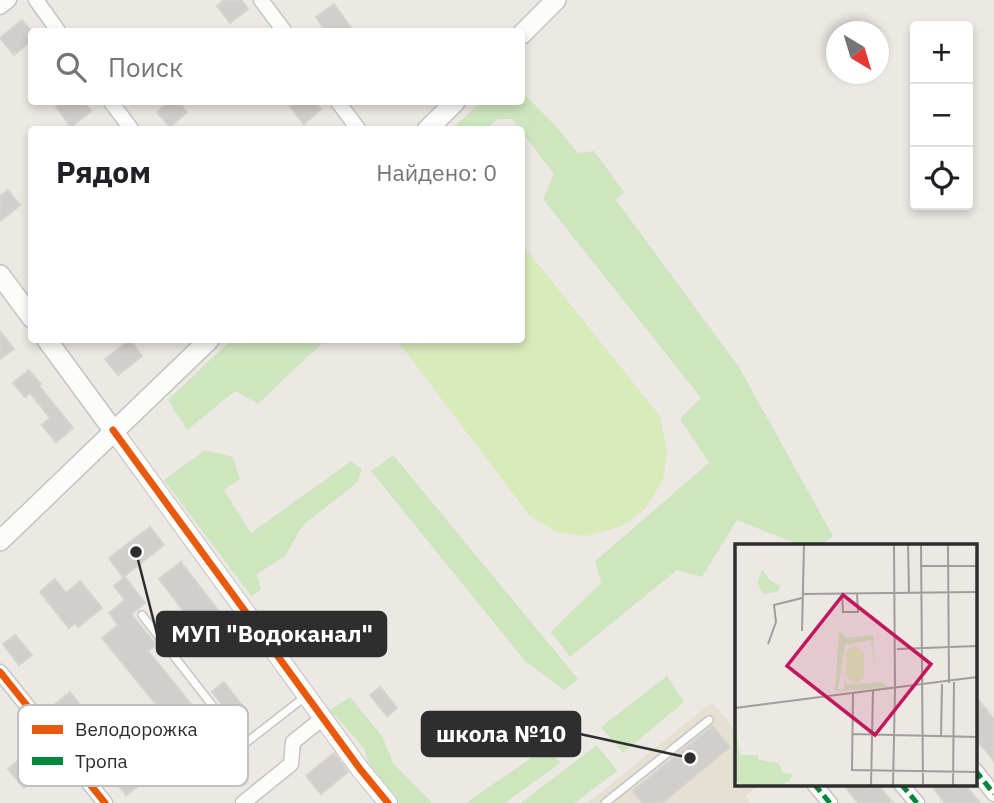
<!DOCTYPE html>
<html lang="ru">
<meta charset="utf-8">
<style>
body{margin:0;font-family:"IBM Plex Sans",sans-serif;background:#f6f6f6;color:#202124}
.controls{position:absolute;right:21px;top:21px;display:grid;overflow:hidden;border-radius:7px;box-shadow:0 4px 10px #0003}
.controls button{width:63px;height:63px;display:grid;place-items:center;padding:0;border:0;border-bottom:2px solid #e0e0e0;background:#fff;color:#202124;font:35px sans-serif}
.compass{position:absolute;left:826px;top:21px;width:63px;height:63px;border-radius:50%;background:#fff;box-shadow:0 4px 10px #0003;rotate:142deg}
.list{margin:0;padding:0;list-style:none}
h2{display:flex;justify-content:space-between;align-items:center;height:91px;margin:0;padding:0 28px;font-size:30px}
h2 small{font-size:23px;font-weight:400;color:#757577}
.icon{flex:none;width:38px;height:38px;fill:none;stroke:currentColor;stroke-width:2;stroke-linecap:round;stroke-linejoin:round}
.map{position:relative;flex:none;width:994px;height:803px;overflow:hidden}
.search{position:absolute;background:#fff;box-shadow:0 4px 10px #0003;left:28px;top:28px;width:497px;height:77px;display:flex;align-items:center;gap:18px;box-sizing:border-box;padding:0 24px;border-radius:7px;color:#757577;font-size:26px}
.panel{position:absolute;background:#fff;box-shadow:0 4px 10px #0003;left:28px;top:126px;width:497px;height:217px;border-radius:7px}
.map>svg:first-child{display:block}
.education{fill:#e6e0d3}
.green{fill:#cee6be}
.pitch{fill:#d9eabb}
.building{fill:#d1cecb;stroke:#d7d4d0;stroke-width:2}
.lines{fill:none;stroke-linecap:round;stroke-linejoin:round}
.service-casing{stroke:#c5c4c5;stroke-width:10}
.minor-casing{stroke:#c5c4c5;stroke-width:17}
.tertiary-casing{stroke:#c5c4c5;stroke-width:20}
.secondary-casing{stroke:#c5c4c5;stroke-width:22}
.service{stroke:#fcfcfb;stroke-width:7}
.minor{stroke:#fcfcfb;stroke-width:14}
.tertiary{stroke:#fcfcfb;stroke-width:18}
.secondary{stroke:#fcfcfb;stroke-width:19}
.quiet{stroke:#00873e;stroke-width:5;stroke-dasharray:10 5;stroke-linecap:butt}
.cycleway-casing{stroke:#fff;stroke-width:11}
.cycleway{stroke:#e8590c;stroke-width:7}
.inset-road{fill:none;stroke:#a09e9b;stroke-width:2}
.view{fill:#c2185b;fill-opacity:0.15;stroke:#c2185b;stroke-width:3.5}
.inset-edge{fill:none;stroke:#2e2e2e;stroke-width:3.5}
.key{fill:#fff;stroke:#c0c0c0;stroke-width:2}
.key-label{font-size:19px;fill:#2e2e2e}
.leader{fill:none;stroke:#2e2e2e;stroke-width:2.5}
.callout-dot{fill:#2e2e2e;stroke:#fff;stroke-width:2.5}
.callout{fill:#2e2e2e;stroke:#2e2e2e;stroke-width:2.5}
.callout-label{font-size:23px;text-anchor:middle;font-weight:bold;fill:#fff}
</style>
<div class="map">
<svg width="994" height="803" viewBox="0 0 994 803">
<rect width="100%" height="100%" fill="#ece8e4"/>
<path class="education" d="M 712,702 L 737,732 L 737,784 L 760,784 L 745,796 L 750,803 L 588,803 Z"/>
<g class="green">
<path d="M 522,92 L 553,123 L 578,153 L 594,151 L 624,192 L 616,200 L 739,367 L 833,536 L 819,546 L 802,546 L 737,520 L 702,577 L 677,570 L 570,657 L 551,632 L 601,583 L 595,561 L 709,463 L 680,419 L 701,398 L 543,199 L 554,174 L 512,119 L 498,119 L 486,129 L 452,129 L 481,102 L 522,102 Z"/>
<path d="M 231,340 L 325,340 L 258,404 L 235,391 L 187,430 L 168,400 Z"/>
<path d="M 205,450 L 233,457 L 240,479 L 224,490 L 251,533 L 351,461 L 362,469 L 357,483 L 303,525 L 285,556 L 257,574 L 261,590 L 251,596 L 164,480 Z"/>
<path d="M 393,455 L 578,679 L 564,690 L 525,661 L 371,471 Z"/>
<path d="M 667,676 L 684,702 L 623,753 L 601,727 Z"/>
<path d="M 350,697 L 382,736 L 393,763 L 432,803 L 400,803 L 370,768 L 364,748 L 330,710 Z"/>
<path d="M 597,745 L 617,771 L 575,803 L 521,803 Z"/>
<path d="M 547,747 L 560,763 L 505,803 L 466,803 Z"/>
</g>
<path class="pitch" d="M 522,244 L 660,416 L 667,453 L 663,480 L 645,509 L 622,526 L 587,536 L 556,532 L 529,515 L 400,344 L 399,340 L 522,340 Z"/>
<g class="building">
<path d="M 224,0 L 241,0 L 248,9 L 230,23 L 217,6 Z"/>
<path d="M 334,4 L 354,32 L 326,32 L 316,17 Z"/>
<path d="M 22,20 L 32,32 L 32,40 L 14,55 L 0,38 Z"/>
<path d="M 63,102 L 84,102 L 91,111 L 71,127 L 56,107 Z"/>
<path d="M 168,102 L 178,102 L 187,112 L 170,127 L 157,112 Z"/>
<path d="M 296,102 L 314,102 L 321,109 L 304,124 L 290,107 Z"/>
<path d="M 8,190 L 20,205 L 0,221 L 0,196 Z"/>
<path d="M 0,331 L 14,349 L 0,359 Z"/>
<path d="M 130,340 L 142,356 L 118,375 L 105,359 Z"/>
<path d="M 29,370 L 41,384 L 39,386 L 73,428 L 56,442 L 42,425 L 50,418 L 30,393 L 25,397 L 13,383 Z"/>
<path d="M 150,527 L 164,545 L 123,577 L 109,558 Z"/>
<path d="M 181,562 L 231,627 L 209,644 L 159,579 Z"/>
<path d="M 125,577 L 145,603 L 131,614 L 156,645 L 148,651 L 208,725 L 187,742 L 102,638 L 118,625 L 109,613 L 125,600 L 114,586 Z"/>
<path d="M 55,579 L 66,593 L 80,581 L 102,608 L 78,627 L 75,623 L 69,628 L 40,592 Z"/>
<path d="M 15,635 L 32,655 L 19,665 L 3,644 Z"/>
<path d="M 224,682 L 245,709 L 233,718 L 212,692 Z"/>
<path d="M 380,687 L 397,708 L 387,716 L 370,695 Z"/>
<path d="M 70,692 L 80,705 L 65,718 L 54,705 Z"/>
<path d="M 975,696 L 994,719 L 994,761 L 975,738 Z"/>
<path d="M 712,726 L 730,747 L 662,803 L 642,803 L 633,791 Z"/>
<path d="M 32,749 L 48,768 L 24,788 L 8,769 Z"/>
<path d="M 334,753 L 348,772 L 321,794 L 306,776 Z"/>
<path d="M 129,761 L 145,781 L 126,795 L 111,776 Z"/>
<path d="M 843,784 L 877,784 L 893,803 L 858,803 Z"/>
<path d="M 930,784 L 964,784 L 980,803 L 945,803 Z"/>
</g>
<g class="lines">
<defs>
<g id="service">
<path d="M 142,615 L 243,745 L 306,696"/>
<path d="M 605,803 L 709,720"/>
</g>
<g id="minor">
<path d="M 36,0 L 59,32"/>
<path d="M 261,0 L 285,32"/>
<path d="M 0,7 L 9,0"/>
<path d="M 111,102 L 132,130"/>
<path d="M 338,102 L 359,130"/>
<path d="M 0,672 L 105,803"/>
<path d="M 975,770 L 994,794"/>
<path d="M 814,784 L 830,803"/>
<path d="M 901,784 L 917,803"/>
<path d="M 243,803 L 291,764 L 293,742 L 323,718"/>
</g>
<path id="tertiary" d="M 113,430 L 360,769 L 388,803"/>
<g id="secondary">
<path d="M 522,34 L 556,0"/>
<path d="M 427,130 L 455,102"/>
<path d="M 0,275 L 32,318"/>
<path d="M 47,340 L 113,430"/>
<path d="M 0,541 L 209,340"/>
</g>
</defs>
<use href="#service" class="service-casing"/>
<use href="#minor" class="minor-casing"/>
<use href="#tertiary" class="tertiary-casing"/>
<use href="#secondary" class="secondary-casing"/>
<use href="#service" class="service"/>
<use href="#minor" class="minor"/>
<use href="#tertiary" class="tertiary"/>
<use href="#secondary" class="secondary"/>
<g class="quiet">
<path d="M 975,770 L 994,794"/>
<path d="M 814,784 L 830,803"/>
<path d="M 901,784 L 917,803"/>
</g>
<defs>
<g id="cycleway">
<path d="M 113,430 L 360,769 L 388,803"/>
<path d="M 0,672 L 105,803"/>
</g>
</defs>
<use href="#cycleway" class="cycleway-casing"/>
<use href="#cycleway" class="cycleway"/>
</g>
<g transform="translate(735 544)">
<rect width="242" height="242" fill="#ece8e4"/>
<path d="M 27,25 L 35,36 L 46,42 L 42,48 L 28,50 L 22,39 ZM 104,86 L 111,94 L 138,91 L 140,124 L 136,96 L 110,101 L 103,145 L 109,146 L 109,136 L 113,141 L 146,138 L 153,144 L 100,147 ZM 0,180 L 5,211 L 23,211 L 24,216 L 44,219 L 48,229 L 57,230 L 55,237 L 43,241 L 10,242 L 0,236 Z" fill="#cee6be"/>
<path d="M 118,101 L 129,109 L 129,133 L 121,140 L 111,133 L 111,109 Z" fill="#d9eabb"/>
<path class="inset-road" d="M 159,0 L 160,145M 173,0 L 174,49M 186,0 L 188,242M 213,0 L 214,139M 185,22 L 242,22M 67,50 L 242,48M 107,50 L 108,68 L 123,68 L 122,50M 67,87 L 69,0M 33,100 L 41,78 L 39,61 L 67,54M 162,105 L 242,102M 118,149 L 117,226 L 242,228M 0,164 L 242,133M 117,190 L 242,193M 206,192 L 207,140M 136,242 L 138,147M 158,242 L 160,145M 218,242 L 219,138"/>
<path class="view" d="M 108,51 L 196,120 L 140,191 L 52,122 Z"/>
<rect width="242" height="242" class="inset-edge"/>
</g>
<rect x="18" y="705" width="230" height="81" rx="10" class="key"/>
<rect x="32" y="725" width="31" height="9" fill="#e8590c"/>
<rect x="32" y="757" width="31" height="8" fill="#00873e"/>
<g class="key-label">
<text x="75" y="736">Велодорожка</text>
<text x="75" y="768">Тропа</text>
</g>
<path class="leader" d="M136 552L157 634M690 758L580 734"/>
<g class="callout-dot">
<circle cx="136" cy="552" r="7"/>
<circle cx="690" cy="758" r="7"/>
</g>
<g class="callout">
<rect x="157" y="612" width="229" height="44" rx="7"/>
<rect x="422" y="712" width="158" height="44" rx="7"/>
</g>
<g class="callout-label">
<text x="272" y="642">МУП "Водоканал"</text>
<text x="501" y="742">школа №10</text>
</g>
</svg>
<div class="controls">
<button>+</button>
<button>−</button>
<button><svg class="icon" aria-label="locate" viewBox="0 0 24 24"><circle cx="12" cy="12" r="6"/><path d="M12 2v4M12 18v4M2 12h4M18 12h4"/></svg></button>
</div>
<svg class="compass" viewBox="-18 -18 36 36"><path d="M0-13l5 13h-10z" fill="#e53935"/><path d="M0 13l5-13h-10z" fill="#757577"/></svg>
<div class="search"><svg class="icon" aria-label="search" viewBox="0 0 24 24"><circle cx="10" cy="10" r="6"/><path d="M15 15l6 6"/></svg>Поиск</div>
<section class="panel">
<h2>Рядом<small>Найдено: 0</small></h2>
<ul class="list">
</ul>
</section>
</div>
